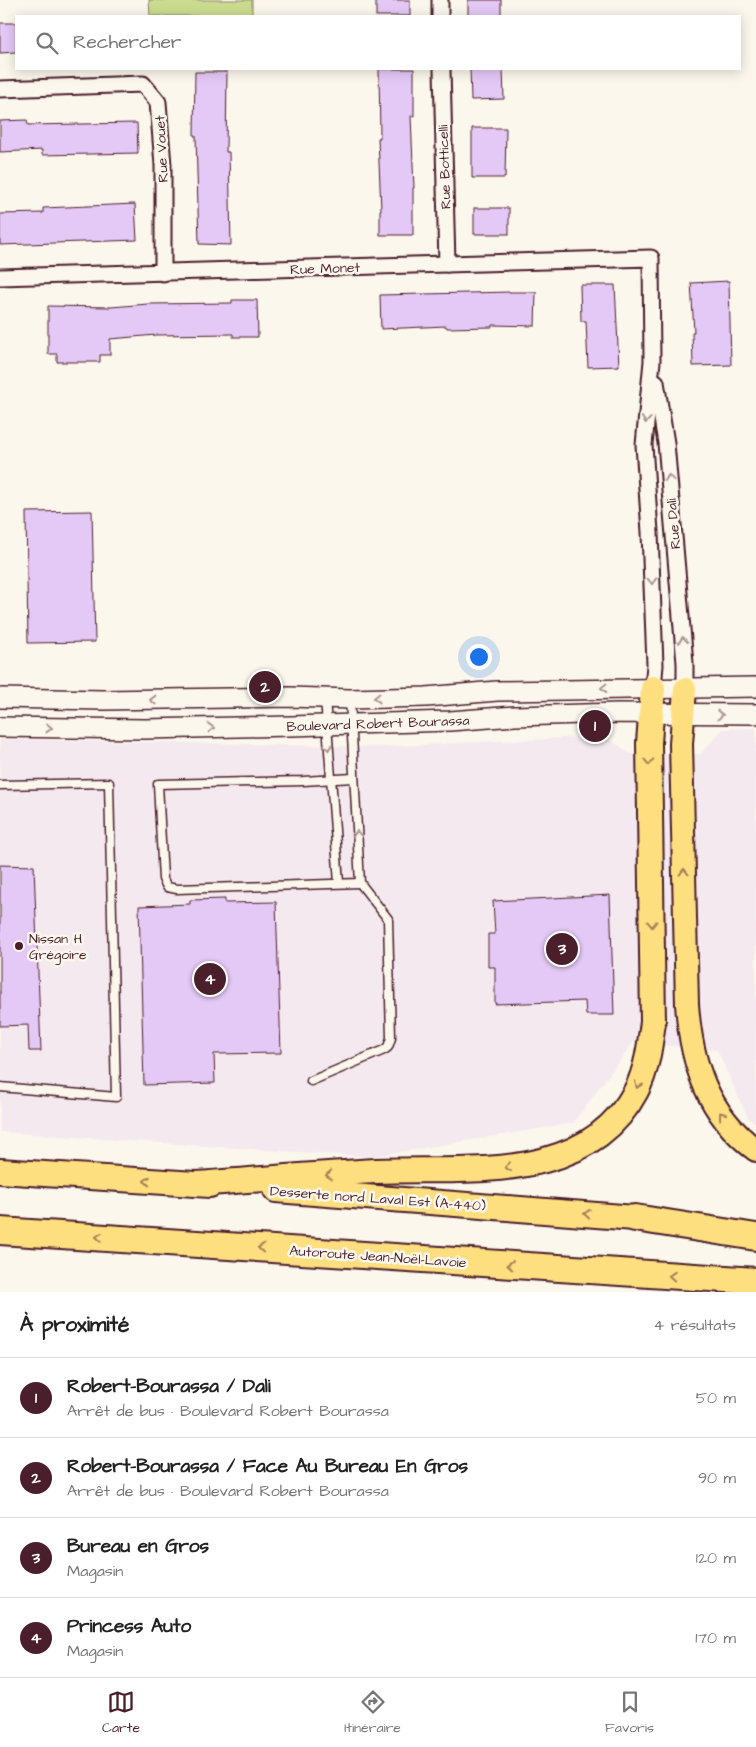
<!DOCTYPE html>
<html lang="fr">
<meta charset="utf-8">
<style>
body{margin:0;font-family:"Architects Daughter",sans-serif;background:#f6f6f6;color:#222}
.you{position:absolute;left:478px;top:656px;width:18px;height:18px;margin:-12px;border:4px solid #fff;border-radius:50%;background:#1a73e8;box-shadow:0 0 0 8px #1a73e833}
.badge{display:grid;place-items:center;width:32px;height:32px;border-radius:50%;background:#4a1f2b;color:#fff;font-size:16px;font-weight:700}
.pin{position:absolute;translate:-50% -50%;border:2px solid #fff;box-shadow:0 1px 5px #0006}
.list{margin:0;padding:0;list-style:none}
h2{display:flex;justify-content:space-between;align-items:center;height:65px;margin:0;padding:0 20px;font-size:21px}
h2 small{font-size:16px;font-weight:400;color:#767676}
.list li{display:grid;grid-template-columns:32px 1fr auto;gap:15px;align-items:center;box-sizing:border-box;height:80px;padding:0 20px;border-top:1px solid #e0e0e0}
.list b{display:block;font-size:19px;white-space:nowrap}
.list p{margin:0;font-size:16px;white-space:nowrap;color:#767676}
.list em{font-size:16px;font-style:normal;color:#767676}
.icon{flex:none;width:28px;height:28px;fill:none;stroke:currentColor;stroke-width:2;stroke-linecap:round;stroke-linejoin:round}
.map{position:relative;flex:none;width:756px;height:1292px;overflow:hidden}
.search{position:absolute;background:#fff;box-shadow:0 2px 12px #0003;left:15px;right:15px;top:15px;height:55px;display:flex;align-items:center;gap:12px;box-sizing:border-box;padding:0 18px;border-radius:0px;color:#767676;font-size:19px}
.sheet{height:385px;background:#fff}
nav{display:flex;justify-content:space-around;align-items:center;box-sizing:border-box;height:70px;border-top:1px solid #e0e0e0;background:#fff;font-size:14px;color:#767676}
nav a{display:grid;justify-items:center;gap:2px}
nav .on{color:#4a1f2b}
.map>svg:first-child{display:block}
.built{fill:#f4e9ef}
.green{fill:#cbdc90;stroke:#8a7e5e}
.building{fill:#e4c8f6;stroke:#4a1f2b}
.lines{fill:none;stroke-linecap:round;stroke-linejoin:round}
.service-casing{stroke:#4a1f2b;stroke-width:11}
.minor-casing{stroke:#4a1f2b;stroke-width:19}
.tertiary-casing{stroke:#4a1f2b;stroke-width:22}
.primary-casing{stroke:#4a1f2b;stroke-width:26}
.trunk-casing{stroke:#4a1f2b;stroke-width:28}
.motorway-casing{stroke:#4a1f2b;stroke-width:30}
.service{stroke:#fbf7ec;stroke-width:8}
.minor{stroke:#fbf7ec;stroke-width:15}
.tertiary{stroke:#fbf7ec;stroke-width:19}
.primary{stroke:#fedf80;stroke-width:22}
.trunk{stroke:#fedf80;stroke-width:24}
.motorway{stroke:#fedf80;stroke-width:26}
.oneway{stroke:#ab9695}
.oneway2{stroke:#a47f56}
.poi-dot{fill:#4a1f2b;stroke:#fbf7ec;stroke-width:2}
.labels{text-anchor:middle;stroke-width:5;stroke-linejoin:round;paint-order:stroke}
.street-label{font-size:14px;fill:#4a1f2b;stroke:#fbf7ec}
.poi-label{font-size:14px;fill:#4a1f2b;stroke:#fbf7ec;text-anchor:start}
</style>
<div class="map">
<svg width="756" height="1292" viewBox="0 0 756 1292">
<rect width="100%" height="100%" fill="#fbf7ec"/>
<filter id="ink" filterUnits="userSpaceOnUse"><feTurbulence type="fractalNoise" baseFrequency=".02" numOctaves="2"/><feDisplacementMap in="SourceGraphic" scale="10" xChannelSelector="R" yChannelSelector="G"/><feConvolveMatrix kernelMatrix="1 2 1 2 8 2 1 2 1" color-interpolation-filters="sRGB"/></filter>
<g filter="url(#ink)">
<path class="built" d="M 756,728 L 756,1123 L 748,1118 L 717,1050 L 633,1043 L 573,1123 L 371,1157 L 0,1132 L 0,739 L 378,747 L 605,736 L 631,754 L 700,754 L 723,729 Z"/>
<path class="green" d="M 149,0 L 252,0 L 252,16 L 150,16 Z"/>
<g class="building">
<rect x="376" y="0" width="34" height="16"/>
<rect x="468" y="0" width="33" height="16"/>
<path d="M 0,23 L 16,23 L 16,52 L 0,53 Z"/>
<path d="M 379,69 L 414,69 L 414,116 L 411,116 L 414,188 L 413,188 L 413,235 L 380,235 L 380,210 L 381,210 L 378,138 L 380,138 Z"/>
<path d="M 470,69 L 503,69 L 504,99 L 471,100 Z"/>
<path d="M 195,72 L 227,72 L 226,152 L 229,152 L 231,245 L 199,244 L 196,136 L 194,136 Z"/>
<path d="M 27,120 L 28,125 L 137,123 L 138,153 L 42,155 L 42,150 L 0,152 L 0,121 Z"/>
<path d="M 472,128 L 506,128 L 505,178 L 472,178 Z"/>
<path d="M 135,204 L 137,240 L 0,245 L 0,214 L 43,213 L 43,208 Z"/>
<rect x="474" y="208" width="35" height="26"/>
<path d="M 729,281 L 731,365 L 693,366 L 692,332 L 694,332 L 691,283 Z"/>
<path d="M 580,285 L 615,285 L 619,366 L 588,367 L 586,321 L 581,321 Z"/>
<path d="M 511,292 L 536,292 L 535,326 L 492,325 L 492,327 L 447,328 L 446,326 L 381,329 L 380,295 Z"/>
<path d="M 232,300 L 257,300 L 258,337 L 233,337 L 233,334 L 156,335 L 110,339 L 110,355 L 100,355 L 100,362 L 57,362 L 57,354 L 48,354 L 48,306 L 111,307 L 148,304 L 232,303 Z"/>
<path d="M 92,511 L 95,642 L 28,643 L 26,512 Z"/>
<path d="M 0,865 L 34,866 L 41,1051 L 29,1051 L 28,1025 L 0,1026 Z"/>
<path d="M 610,895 L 614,1015 L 586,1015 L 585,1001 L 495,1004 L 495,967 L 488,967 L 488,934 L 495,934 L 493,901 Z"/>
<path d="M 225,899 L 225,903 L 276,902 L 281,1053 L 214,1054 L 215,1083 L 144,1085 L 139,906 L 190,904 L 190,900 Z"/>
</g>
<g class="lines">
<defs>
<g id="service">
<path d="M 325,698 L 339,883"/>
<path d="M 353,778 L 303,781 L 158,784 L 163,879 L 167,887 L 177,889 L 360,883"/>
<path d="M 0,785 L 109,783 L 116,1097 L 0,1087"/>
<path d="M 311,1081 L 384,1050 L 388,1047 L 391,1038 L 388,919 L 360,883 L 350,699"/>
</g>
<g id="minor">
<path d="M 440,0 L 440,16"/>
<path d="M 442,69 L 447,264"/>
<path d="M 0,89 L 143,84 L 158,102 L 163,165 L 163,273"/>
<path d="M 0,277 L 651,258 L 652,361 L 644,445 L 650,532 L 655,665 L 653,688"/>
<path d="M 656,382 L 666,443 L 685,663 L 685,689"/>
</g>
<g id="tertiary">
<path d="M 0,698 L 103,700 L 290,697 L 350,699 L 426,697 L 497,691 L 756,687"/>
<path d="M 0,727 L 145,729 L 291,726 L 450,721 L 515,716 L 618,713 L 756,714"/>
</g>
<path id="primary" d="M 685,689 L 681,744 L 687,1004 C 691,1062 707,1114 756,1150"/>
<g id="trunk">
<path d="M 0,1171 L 210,1185"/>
<path d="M 195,1184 C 256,1180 316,1174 376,1171 C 465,1167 586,1186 636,1091 C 647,1070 650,1045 653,1022 L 649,743 L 653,688"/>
<path d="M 276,1190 L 635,1218"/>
</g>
<g id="motorway">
<path d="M 635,1218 L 756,1237"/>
<path d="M 0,1231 L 756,1281"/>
</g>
</defs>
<use href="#service" class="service-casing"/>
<use href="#minor" class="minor-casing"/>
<use href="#tertiary" class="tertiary-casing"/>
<use href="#primary" class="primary-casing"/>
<use href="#trunk" class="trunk-casing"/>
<use href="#motorway" class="motorway-casing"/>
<use href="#service" class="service"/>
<use href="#minor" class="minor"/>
<use href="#tertiary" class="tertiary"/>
<use href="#primary" class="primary"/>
<use href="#trunk" class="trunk"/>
<use href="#motorway" class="motorway"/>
</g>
<defs><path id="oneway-chevron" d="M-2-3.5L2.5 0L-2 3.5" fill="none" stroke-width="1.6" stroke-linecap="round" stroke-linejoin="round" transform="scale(1.25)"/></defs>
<g class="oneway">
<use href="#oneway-chevron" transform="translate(646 420) rotate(96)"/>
<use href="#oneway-chevron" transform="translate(669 478) rotate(-95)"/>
<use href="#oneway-chevron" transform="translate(652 581) rotate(88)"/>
<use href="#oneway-chevron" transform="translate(683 640) rotate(-95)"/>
<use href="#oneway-chevron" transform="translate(604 688) rotate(179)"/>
<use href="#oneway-chevron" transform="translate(377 698) rotate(179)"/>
<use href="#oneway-chevron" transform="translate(153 700) rotate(180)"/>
<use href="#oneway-chevron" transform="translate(720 715) rotate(-1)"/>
<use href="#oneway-chevron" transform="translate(49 728) rotate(1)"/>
<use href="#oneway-chevron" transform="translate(211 728) rotate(-1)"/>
<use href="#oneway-chevron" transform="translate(328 747) rotate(85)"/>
<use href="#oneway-chevron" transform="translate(357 834) rotate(-94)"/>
</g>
<g class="oneway2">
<use href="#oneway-chevron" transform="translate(649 762) rotate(89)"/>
<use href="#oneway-chevron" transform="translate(684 872) rotate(-91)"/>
<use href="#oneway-chevron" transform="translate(652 924) rotate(89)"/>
<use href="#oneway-chevron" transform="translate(638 1085) rotate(114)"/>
<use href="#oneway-chevron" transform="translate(722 1115) rotate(-127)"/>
<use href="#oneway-chevron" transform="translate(508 1167) rotate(173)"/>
<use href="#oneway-chevron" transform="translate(329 1175) rotate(176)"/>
<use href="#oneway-chevron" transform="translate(147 1181) rotate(-176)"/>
<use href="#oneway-chevron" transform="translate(587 1214) rotate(-176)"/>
<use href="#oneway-chevron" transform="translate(99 1237) rotate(-176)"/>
<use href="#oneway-chevron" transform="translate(261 1248) rotate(-176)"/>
<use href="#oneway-chevron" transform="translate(510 1265) rotate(-176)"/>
<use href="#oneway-chevron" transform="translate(672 1276) rotate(-176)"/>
</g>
</g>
<circle class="poi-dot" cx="19" cy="946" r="5"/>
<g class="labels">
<g class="street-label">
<text transform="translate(161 149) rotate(-93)" y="5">Rue Vouet</text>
<text transform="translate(444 167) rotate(-92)" y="5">Rue Botticelli</text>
<text transform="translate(325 268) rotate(-2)" y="5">Rue Monet</text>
<text transform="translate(673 524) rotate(-95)" y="5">Rue Dali</text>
<text transform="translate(378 723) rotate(-2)" y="5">Boulevard Robert Bourassa</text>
<text transform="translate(378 1198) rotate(4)" y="5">Desserte nord Laval Est (A-440)</text>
<text transform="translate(378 1256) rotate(4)" y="5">Autoroute Jean-Noël-Lavoie</text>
</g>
<g class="poi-label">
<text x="29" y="943">Nissan H<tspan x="29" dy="16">Grégoire</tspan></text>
</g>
</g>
</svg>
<div class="you"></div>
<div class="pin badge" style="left:595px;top:726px">1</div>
<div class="pin badge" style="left:265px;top:687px">2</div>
<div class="pin badge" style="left:562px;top:949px">3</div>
<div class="pin badge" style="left:210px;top:979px">4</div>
<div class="search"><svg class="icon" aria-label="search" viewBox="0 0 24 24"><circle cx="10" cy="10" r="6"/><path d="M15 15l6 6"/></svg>Rechercher</div>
</div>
<section class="sheet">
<h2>À proximité<small>4 résultats</small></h2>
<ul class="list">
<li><span class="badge">1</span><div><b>Robert-Bourassa / Dali</b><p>Arrêt de bus · Boulevard Robert Bourassa</p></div><em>50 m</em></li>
<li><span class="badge">2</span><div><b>Robert-Bourassa / Face Au Bureau En Gros</b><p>Arrêt de bus · Boulevard Robert Bourassa</p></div><em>90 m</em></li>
<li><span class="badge">3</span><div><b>Bureau en Gros</b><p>Magasin</p></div><em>120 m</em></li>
<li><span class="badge">4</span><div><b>Princess Auto</b><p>Magasin</p></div><em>170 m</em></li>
</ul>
</section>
<nav>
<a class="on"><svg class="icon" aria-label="map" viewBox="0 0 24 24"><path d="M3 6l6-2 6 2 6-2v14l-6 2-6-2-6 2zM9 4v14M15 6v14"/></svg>Carte</a>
<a><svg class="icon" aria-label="directions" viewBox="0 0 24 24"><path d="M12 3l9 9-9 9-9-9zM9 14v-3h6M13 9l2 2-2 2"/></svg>Itinéraire</a>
<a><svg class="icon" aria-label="saved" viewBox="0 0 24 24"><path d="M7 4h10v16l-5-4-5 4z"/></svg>Favoris</a>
</nav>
